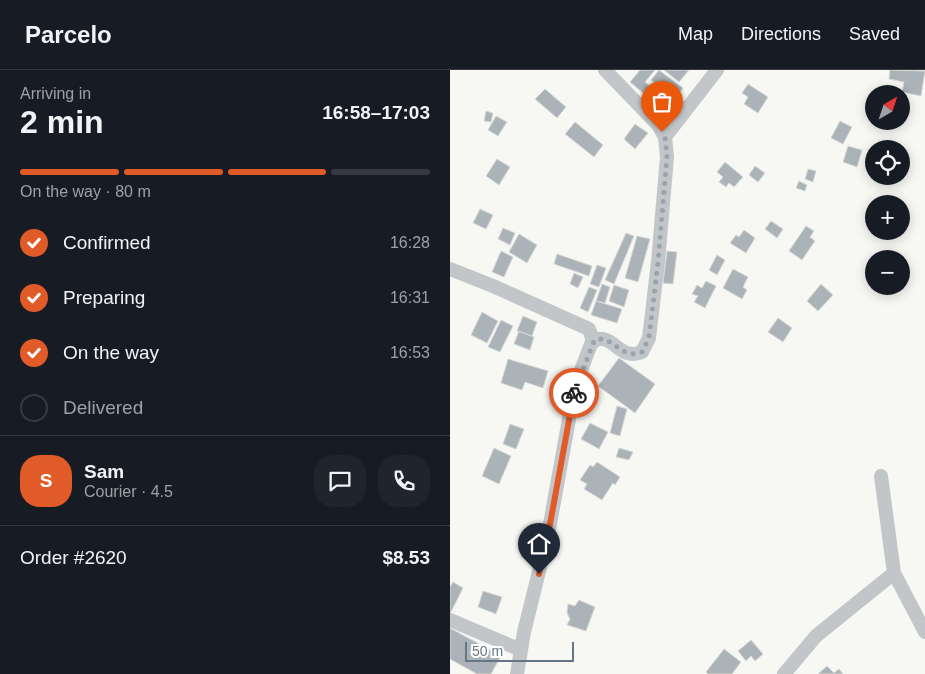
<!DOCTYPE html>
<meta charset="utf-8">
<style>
:root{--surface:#171b24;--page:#20242c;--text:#f1f3f6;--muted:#9ea1a6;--line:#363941;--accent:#e15b29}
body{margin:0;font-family:Arial,sans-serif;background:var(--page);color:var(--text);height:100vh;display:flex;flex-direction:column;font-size:19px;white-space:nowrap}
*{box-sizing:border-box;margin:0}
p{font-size:16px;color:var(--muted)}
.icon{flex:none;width:28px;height:28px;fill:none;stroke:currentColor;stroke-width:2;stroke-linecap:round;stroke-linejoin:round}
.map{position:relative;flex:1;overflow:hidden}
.details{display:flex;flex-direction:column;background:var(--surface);width:450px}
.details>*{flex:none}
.needle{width:32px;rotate:39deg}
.fabs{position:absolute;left:415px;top:15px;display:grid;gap:10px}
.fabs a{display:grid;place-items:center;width:45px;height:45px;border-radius:50%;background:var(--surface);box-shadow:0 2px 12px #0003;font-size:25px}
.scale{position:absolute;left:15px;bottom:12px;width:109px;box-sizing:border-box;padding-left:5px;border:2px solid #667684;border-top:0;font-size:14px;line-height:18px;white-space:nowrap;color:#667684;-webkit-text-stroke:4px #fff;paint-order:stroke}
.pin{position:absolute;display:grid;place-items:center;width:42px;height:42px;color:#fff;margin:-51px -21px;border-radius:50% 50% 50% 0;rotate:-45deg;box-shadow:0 0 5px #0007}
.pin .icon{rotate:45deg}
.courier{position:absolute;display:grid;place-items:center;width:50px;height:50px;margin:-25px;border:4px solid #e15b29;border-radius:50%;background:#fff;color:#222;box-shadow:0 1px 6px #0007}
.headline em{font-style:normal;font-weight:800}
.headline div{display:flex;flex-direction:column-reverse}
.headline{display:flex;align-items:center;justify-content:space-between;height:85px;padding:0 20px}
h1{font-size:32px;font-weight:800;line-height:38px}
.bar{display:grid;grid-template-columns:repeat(4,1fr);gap:8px 5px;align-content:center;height:60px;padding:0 20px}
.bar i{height:6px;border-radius:4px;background:var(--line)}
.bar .on{background:var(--accent)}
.bar p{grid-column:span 4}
.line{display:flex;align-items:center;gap:12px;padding:0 20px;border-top:1px solid var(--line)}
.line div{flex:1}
.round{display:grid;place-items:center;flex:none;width:52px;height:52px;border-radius:20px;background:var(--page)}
ol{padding:0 20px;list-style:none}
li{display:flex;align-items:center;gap:15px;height:55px}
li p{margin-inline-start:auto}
li .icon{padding:5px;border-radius:50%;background:var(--accent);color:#fff;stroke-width:4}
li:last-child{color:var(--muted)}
li i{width:28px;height:28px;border:2px solid var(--line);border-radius:50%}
header{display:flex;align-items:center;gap:30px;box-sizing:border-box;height:70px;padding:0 25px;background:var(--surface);border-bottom:1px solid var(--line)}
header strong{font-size:24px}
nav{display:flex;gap:28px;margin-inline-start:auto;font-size:18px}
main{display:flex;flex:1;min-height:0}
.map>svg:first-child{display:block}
.building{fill:#abb3b8;stroke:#d8d8d6}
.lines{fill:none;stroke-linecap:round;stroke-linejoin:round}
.minor{stroke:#c2c6c9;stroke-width:14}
.done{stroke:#99a3ab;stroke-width:5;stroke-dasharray:0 9}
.route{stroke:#e15b29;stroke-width:6}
</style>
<header>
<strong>Parcelo</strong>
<nav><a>Map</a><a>Directions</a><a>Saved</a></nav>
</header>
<main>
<section class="details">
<div class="headline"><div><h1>2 min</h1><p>Arriving in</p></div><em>16:58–17:03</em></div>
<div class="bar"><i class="on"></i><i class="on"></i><i class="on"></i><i></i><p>On the way · 80 m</p></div>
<ol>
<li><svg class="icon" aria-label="check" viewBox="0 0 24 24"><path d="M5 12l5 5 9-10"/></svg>Confirmed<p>16:28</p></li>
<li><svg class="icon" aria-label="check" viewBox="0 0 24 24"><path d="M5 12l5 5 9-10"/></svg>Preparing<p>16:31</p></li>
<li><svg class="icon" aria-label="check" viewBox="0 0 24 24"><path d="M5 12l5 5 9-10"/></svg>On the way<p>16:53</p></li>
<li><i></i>Delivered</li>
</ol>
<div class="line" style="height:90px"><b class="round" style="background:var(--accent);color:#fff">S</b><div><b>Sam</b><p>Courier · 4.5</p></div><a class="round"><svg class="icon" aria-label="chat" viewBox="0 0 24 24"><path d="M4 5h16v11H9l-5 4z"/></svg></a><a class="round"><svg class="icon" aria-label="phone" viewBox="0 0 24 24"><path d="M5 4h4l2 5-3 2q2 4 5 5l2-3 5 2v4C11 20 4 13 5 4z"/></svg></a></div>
<div class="line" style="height:65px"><div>Order #2620</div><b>$8.53</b></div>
</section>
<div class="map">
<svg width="475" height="604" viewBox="0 0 475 604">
<rect width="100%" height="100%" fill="#f7f7f4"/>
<!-- building -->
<path class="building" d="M190,0H205L195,12L222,34L228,27L235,33L223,48L180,12Z
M209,0L233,18L225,29L201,10Z
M214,0H239L229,12Z
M440,0L475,1L471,26L452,22L454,12L439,9Z
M298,14L318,27L308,43L294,34L298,27L292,23Z
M95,19L116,37L107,48L85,29Z
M36,41L43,43L41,52L34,51Z
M46,46L57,52L48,66L38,60Z
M390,51L402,57L393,74L381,68Z
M125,52L153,75L144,87L115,64Z
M185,54L198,63L185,79L174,69Z
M398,76L412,80L407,97L393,92Z
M47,89L60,97L49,115L36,106Z
M275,92L293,107L284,117L279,113L276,117L269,112L273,107L267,102Z
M305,96L315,103L308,112L299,105Z
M358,99L366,101L363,112L355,109Z
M349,111L357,115L355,121L346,118Z
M30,139L43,145L36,159L23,153Z
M321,151L333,159L327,168L315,159Z
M356,156L364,161L360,167L365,171L352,190L339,181Z
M53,158L65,163L60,175L48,169Z
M294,160L305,168L296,183L280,173L286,165L289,167Z
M176,163L184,166L164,214L155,210Z
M69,164L87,175L77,193L59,182Z
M187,166L200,169L188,212L175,208Z
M51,181L63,187L54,207L42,202Z
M217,181L227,182L223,214L213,213Z
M107,184L142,196L139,206L104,194Z
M267,185L275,190L267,205L259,200Z
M147,195L156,198L149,217L140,214Z
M283,199L298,207L293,217L297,220L292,229L273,218Z
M124,203L133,207L128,218L120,214Z
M256,211L266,216L255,238L244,232L248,226L242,224L247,215L252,218Z
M152,214L160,217L155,233L146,231Z
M371,214L383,225L368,241L357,231Z
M164,215L179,220L174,237L159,231Z
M139,217L147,220L138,242L130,238Z
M146,231L172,239L167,253L141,245Z
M32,242L48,251L37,273L21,265Z
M73,246L87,252L82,266L67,261Z
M328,248L342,258L333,272L318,262Z
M51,250L63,256L50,282L38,277Z
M69,261L84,267L80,280L64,274Z
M169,288L205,314L185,343L148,316Z
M58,289L98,301L93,318L75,312L72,320L51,313Z
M105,323L115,326L112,336L102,333Z
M167,336L177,339L170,366L160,363Z
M140,353L158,362L149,379L131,369Z
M60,354L74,359L66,379L53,374Z
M44,378L61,386L49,414L32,406Z
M169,378L183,382L179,390L166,387Z
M147,392L170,407L165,415L163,413L152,430L134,419L137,414L130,410L140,395L143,397Z
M3,512L13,518L0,544V517Z
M33,521L52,527L46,544L28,537Z
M129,530L145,537L136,561L117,555L120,549L117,543L118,534L125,536Z
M0,558L51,586L41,604H27L0,589Z
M301,570L313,584L305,591L301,586L296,591L288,581Z
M274,579L291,592L282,604H258L256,602Z
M377,596L384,603L389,599L393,604H368Z"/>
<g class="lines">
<!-- minor -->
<path class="minor" d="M215,67L267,0
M0,199L43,216L139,259L143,271
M431,406L444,503L475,562
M0,550L71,580
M67,604L74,562L98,465L125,316L141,274L147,269C165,266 170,291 192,282L199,268L208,192L217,87L215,67L208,55L155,0
M334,604L366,566L444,503"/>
</g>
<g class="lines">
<!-- done -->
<path class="done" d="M124,323L144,271C161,261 169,291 192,282L199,268L208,192L217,87L215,67L212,62"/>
<!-- route -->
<path class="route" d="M89,504L98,465L124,323"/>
</g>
</svg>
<div class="fabs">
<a><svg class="needle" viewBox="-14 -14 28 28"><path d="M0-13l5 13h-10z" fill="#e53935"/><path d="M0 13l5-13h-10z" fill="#9ea1a6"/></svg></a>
<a><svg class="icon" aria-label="locate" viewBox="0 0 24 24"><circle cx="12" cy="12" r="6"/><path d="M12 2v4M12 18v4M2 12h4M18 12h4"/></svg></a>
<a>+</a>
<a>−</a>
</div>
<div class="scale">50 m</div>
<div class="pin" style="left:212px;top:62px;background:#ea580c"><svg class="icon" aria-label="bag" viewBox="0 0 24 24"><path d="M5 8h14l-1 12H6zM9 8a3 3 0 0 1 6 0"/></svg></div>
<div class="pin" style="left:89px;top:504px;background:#1f2937"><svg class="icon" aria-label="home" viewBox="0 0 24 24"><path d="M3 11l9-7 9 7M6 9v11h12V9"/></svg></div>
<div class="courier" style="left:124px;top:323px"><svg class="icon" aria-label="bike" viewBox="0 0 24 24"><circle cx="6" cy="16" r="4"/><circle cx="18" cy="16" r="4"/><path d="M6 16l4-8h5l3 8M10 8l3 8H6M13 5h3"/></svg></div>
</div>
</main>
